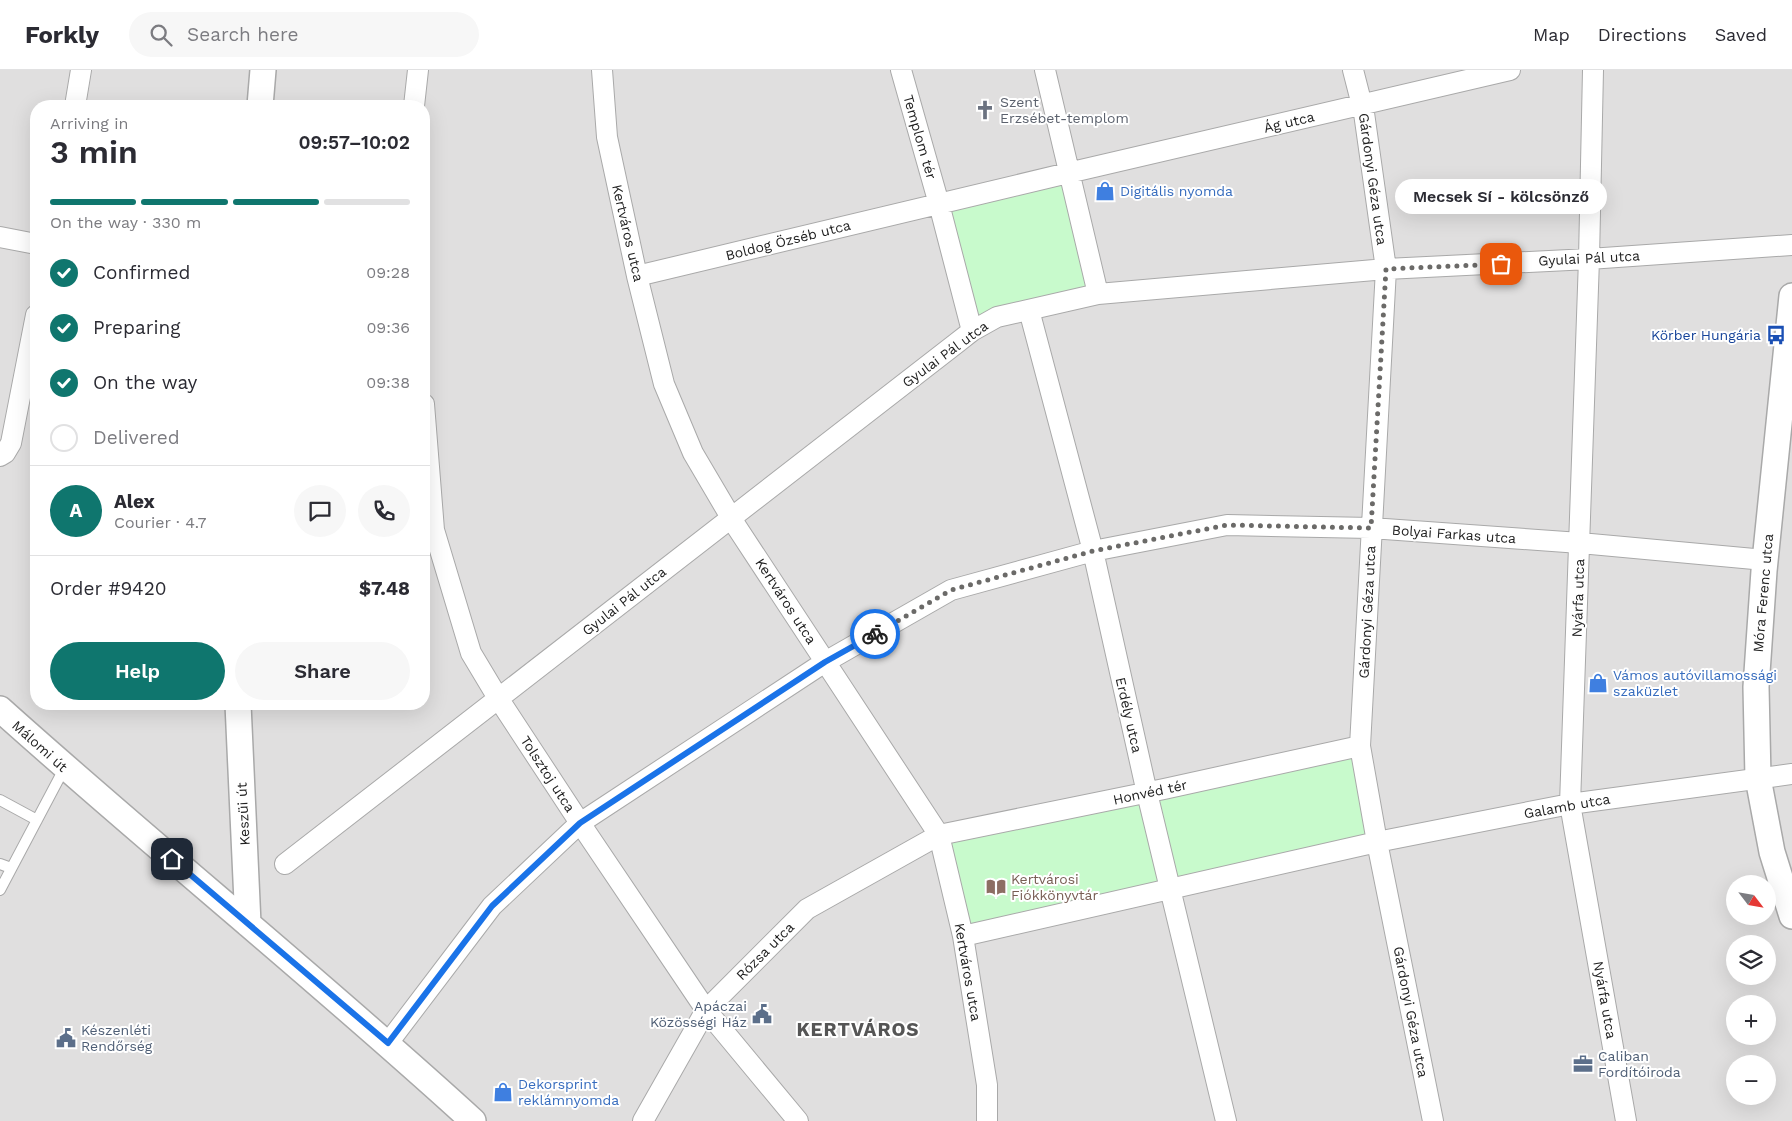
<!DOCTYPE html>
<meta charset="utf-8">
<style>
:root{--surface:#fff;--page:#f7f7f7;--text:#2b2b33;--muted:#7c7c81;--line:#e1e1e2;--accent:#0f766e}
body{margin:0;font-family:"Work Sans",sans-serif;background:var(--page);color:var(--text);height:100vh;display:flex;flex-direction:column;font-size:19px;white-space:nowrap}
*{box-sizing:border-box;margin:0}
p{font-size:16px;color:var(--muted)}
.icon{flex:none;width:28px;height:28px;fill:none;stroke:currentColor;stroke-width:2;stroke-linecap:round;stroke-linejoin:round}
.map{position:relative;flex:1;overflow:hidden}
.details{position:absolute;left:30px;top:30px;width:400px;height:610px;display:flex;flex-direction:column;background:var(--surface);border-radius:20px;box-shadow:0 5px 20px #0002}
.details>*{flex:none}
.needle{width:32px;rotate:121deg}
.controls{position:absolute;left:1726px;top:805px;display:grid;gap:10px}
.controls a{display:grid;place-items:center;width:50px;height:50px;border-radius:50%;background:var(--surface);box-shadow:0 5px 20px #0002;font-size:25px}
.pin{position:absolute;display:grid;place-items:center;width:42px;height:42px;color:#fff;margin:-21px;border-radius:10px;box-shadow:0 2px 8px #0006}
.courier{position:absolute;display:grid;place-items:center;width:50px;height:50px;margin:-25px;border:4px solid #1a73e8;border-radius:50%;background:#fff;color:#222;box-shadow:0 1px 6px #0007}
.bubble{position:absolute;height:35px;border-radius:18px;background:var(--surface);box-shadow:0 5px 20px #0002;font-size:16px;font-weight:600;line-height:35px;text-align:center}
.headline em{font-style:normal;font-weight:600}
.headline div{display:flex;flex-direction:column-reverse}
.headline{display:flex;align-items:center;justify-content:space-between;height:85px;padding:0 20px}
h1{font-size:32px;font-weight:600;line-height:38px}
.bar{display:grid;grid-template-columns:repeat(4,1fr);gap:8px 5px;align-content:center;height:60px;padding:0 20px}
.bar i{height:6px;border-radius:4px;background:var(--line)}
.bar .active{background:var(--accent)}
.bar p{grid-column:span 4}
.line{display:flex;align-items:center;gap:12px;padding:0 20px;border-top:1px solid var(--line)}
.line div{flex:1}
.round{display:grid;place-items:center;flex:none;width:52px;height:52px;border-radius:26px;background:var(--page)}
ol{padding:0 20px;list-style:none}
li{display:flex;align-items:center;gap:15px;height:55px}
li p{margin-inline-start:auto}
li .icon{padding:5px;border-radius:50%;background:var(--accent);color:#fff;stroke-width:4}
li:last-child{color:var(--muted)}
li i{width:28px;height:28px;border:2px solid var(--line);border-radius:50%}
.cta{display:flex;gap:10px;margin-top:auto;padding:10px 20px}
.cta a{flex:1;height:58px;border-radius:30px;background:var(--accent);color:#fff;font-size:20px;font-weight:600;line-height:58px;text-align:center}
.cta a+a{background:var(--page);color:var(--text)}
header{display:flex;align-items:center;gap:30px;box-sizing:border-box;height:70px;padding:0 25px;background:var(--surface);border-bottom:1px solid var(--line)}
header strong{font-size:24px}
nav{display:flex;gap:28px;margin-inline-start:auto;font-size:18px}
.search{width:350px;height:45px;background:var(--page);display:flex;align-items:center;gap:12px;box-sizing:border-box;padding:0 18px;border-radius:28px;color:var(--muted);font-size:19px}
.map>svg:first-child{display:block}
.residential{fill:#e0dfdf;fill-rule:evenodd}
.park{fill:#c8facc}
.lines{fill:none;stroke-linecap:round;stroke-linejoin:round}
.service-casing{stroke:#a9a9a9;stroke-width:12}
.minor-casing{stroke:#a9a9a9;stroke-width:22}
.tertiary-casing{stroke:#a9a9a9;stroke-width:28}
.service{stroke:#fff;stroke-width:10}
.minor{stroke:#fff;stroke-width:20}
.tertiary{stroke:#fff;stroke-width:25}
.done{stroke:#6b6a68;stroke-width:5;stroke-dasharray:0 9}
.route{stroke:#1a73e8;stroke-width:6}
.labels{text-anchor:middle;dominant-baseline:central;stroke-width:4;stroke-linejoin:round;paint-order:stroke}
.worship-label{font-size:14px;fill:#5b616d;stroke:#fff;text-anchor:start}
.street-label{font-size:14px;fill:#222;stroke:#fff}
.shop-label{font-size:14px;fill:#366cbe;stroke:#fff;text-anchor:start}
.transit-label{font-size:14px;fill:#164399;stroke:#fff;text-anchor:end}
.education-label{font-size:14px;fill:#785e54;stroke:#fff;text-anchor:start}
.service-label{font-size:14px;fill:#4e5e75;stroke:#fff;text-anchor:start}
.district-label{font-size:19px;font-weight:bold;letter-spacing:1px;fill:#555;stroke:#fff}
</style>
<header>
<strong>Forkly</strong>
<div class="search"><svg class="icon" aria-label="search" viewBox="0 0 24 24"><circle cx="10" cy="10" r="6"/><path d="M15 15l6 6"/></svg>Search here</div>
<nav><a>Map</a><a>Directions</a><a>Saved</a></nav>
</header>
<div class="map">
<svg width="1792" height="1051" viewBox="0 0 1792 1051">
<rect width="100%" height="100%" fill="#f2efe9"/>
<!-- residential -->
<path class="residential" d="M0,0H1792V1051H0ZM36,36H424V634H36ZM1735,814H1768V846H1735ZM1735,874H1768V906H1735ZM1735,934H1768V966H1735ZM1735,994H1768V1026H1735Z"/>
<!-- park -->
<path class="park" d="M1068,103L1098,224L972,261L939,134Z
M1360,676L1377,772L963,866L939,765Z"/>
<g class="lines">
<defs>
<path id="service" d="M0,730L37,750
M0,794L11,798
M0,820L65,697"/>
<path id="minor" d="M602,0L607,67L637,206L664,314L693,383L736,456L939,765L963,866L987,1015V1051
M901,0L939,134L972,261
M1045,0L1098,224
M1353,0L1364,43L1386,199L1360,676L1377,772L1433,1051
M1593,0L1589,189L1570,734L1626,1051
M75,36L81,0
M414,36L418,0
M0,167L36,174
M637,206L1068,103L1510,0
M1029,240L1093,481L1147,723L1226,1051
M424,334L434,460L471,583L498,628L580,753L706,940L798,1051
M0,386L5,383L11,373L36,245
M285,794L958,272L972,261L997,247L1098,224L1386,199L1589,189L1792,175
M963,866L1377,772L1570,734L1792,704
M388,973L492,836L580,753L825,592L951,520L1093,481L1227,455L1371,458L1580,473L1765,490
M643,1051L706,940L807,839L939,765L1164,719L1360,676"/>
<path id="tertiary" d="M260,36L263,0
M1792,226L1764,501L1756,617L1758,708L1772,782L1792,846
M238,634L248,854
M0,639C156,779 319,910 473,1051"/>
</defs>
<!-- service casing -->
<use href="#service" class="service-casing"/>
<!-- minor casing -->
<use href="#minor" class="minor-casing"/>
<!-- tertiary casing -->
<use href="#tertiary" class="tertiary-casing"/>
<!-- service -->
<use href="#service" class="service"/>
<!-- minor -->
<use href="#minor" class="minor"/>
<!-- tertiary -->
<use href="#tertiary" class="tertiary"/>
</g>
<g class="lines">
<!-- done -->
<path class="done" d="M875,564L951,520L1093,481L1227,455L1371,458L1386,199L1501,194"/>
<!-- route -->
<path class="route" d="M172,789L388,973L492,836L580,753L825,592L875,564"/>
</g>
<!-- icons -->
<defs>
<symbol id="church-bare" viewBox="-9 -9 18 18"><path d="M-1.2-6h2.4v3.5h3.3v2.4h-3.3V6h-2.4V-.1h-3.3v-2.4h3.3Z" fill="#6b7280" stroke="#fff" stroke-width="2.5" paint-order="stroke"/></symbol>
<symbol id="shop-bare" viewBox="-9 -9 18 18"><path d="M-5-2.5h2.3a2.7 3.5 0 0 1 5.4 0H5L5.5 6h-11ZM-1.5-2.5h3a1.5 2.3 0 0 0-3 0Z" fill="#3f7fe0" stroke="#fff" stroke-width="2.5" paint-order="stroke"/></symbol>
<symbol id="bus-bare" viewBox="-9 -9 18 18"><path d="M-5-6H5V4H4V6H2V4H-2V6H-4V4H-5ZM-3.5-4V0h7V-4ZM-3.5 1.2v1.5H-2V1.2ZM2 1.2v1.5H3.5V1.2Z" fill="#1a4fb4" stroke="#fff" stroke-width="2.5" paint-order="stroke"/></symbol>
<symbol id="library-bare" viewBox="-9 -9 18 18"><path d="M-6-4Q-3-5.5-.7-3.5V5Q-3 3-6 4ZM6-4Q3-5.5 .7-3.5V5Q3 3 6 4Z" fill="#8d6e63" stroke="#fff" stroke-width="2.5" paint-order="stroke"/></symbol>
<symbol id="civic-bare" viewBox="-9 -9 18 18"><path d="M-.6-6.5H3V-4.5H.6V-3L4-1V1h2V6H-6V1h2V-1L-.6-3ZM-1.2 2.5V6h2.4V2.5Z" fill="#5c6f8a" stroke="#fff" stroke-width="2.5" paint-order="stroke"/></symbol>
<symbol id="office-bare" viewBox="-9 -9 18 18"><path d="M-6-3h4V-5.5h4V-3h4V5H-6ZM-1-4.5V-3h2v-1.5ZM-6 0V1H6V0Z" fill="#5c6f8a" stroke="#fff" stroke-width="2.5" paint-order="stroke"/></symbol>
</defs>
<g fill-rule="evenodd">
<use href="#church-bare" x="971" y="26" width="28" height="28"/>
<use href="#shop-bare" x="1091" y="107" width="28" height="28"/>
<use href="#bus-bare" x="1762" y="251" width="28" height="28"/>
<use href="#shop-bare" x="1584" y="599" width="28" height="28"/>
<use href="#library-bare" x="982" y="803" width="28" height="28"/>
<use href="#civic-bare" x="748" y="930" width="28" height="28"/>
<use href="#civic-bare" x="52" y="954" width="28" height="28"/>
<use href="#office-bare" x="1569" y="980" width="28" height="28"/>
<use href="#shop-bare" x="489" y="1008" width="28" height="28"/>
</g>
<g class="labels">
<!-- worship labels -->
<g class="worship-label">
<text x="1000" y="32">Szent<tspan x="1000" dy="16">Erzsébet-templom</tspan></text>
</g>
<!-- street labels -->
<g class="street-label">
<text transform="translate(1289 52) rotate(-13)">Ág utca</text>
<text transform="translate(920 67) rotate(74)">Templom tér</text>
<text transform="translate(1373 109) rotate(82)">Gárdonyi Géza utca</text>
<text transform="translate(628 163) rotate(77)">Kertváros utca</text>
<text transform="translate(788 170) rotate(-14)">Boldog Özséb utca</text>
<text transform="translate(1589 188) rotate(-3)">Gyulai Pál utca</text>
<text transform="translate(945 284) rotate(-36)">Gyulai Pál utca</text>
<text transform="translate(1454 464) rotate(4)">Bolyai Farkas utca</text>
<text transform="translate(1763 523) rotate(-85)">Móra Ferenc utca</text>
<text transform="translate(1578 528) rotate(-88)">Nyárfa utca</text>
<text transform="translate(624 531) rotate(-38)">Gyulai Pál utca</text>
<text transform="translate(786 531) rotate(57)">Kertváros utca</text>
<text transform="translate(1367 542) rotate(-87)">Gárdonyi Géza utca</text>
<text transform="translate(1129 645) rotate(77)">Erdély utca</text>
<text transform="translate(40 676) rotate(42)">Málomi út</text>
<text transform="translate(548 704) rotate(57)">Tolsztoj utca</text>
<text transform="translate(1150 722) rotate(-12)">Honvéd tér</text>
<text transform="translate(1567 736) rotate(-10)">Galamb utca</text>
<text transform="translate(243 744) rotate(-93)">Keszüi út</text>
<text transform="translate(765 881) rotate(-45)">Rózsa utca</text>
<text transform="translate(968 902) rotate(80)">Kertváros utca</text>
<text transform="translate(1605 930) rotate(80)">Nyárfa utca</text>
<text transform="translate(1411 942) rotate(79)">Gárdonyi Géza utca</text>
</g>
<!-- shop labels -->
<g class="shop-label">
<text x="1120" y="121">Digitális nyomda</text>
<text x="1613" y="605">Vámos autóvillamossági<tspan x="1613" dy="16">szaküzlet</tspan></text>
<text x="518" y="1014">Dekorsprint<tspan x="518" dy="16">reklámnyomda</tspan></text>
</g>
<!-- transit labels -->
<g class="transit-label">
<text x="1761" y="265">Körber Hungária</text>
</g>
<!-- education labels -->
<g class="education-label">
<text x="1011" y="809">Kertvárosi<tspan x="1011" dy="16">Fiókkönyvtár</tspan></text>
</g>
<!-- service labels -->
<g class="service-label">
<text x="747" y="936" text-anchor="end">Apáczai<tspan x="747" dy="16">Közösségi Ház</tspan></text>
<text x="81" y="960">Készenléti<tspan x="81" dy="16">Rendőrség</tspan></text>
<text x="1598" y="986">Caliban<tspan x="1598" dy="16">Fordítóiroda</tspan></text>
</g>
<!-- district labels -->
<g class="district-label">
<text x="858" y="959">KERTVÁROS</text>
</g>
</g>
</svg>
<div class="controls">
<a><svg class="needle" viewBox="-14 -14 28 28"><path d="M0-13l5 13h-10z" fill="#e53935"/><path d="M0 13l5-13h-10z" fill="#7c7c81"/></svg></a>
<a><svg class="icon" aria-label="layers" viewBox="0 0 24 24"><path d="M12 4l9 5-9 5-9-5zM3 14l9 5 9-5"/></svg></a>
<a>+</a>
<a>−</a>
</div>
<div class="pin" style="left:1501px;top:194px;background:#ea580c"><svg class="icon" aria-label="bag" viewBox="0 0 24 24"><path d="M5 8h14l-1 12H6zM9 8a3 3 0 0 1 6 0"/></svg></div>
<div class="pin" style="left:172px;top:789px;background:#1f2937"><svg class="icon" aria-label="home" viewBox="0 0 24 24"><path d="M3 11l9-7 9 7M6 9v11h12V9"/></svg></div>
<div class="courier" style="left:875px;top:564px"><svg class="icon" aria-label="bike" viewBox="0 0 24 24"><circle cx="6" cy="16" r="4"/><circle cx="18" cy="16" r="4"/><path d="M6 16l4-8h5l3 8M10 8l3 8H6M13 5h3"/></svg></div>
<div class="bubble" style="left:1395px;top:109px;width:212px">Mecsek Sí - kölcsönző</div>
<section class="details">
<div class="headline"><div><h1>3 min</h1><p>Arriving in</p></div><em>09:57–10:02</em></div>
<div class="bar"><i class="active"></i><i class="active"></i><i class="active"></i><i></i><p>On the way · 330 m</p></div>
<ol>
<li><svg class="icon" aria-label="check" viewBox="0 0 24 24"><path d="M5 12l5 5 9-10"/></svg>Confirmed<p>09:28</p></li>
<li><svg class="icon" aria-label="check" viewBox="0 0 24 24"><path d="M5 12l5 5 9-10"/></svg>Preparing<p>09:36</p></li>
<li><svg class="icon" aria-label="check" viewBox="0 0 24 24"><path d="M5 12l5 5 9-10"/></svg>On the way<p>09:38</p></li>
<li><i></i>Delivered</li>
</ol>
<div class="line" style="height:90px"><b class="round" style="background:var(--accent);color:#fff">A</b><div><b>Alex</b><p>Courier · 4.7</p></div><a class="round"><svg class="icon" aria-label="chat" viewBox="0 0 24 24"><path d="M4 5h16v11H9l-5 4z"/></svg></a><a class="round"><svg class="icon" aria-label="phone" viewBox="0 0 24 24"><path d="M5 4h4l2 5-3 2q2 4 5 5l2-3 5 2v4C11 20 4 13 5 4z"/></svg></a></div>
<div class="line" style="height:65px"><div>Order #9420</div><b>$7.48</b></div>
<div class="cta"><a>Help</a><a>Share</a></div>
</section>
</div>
